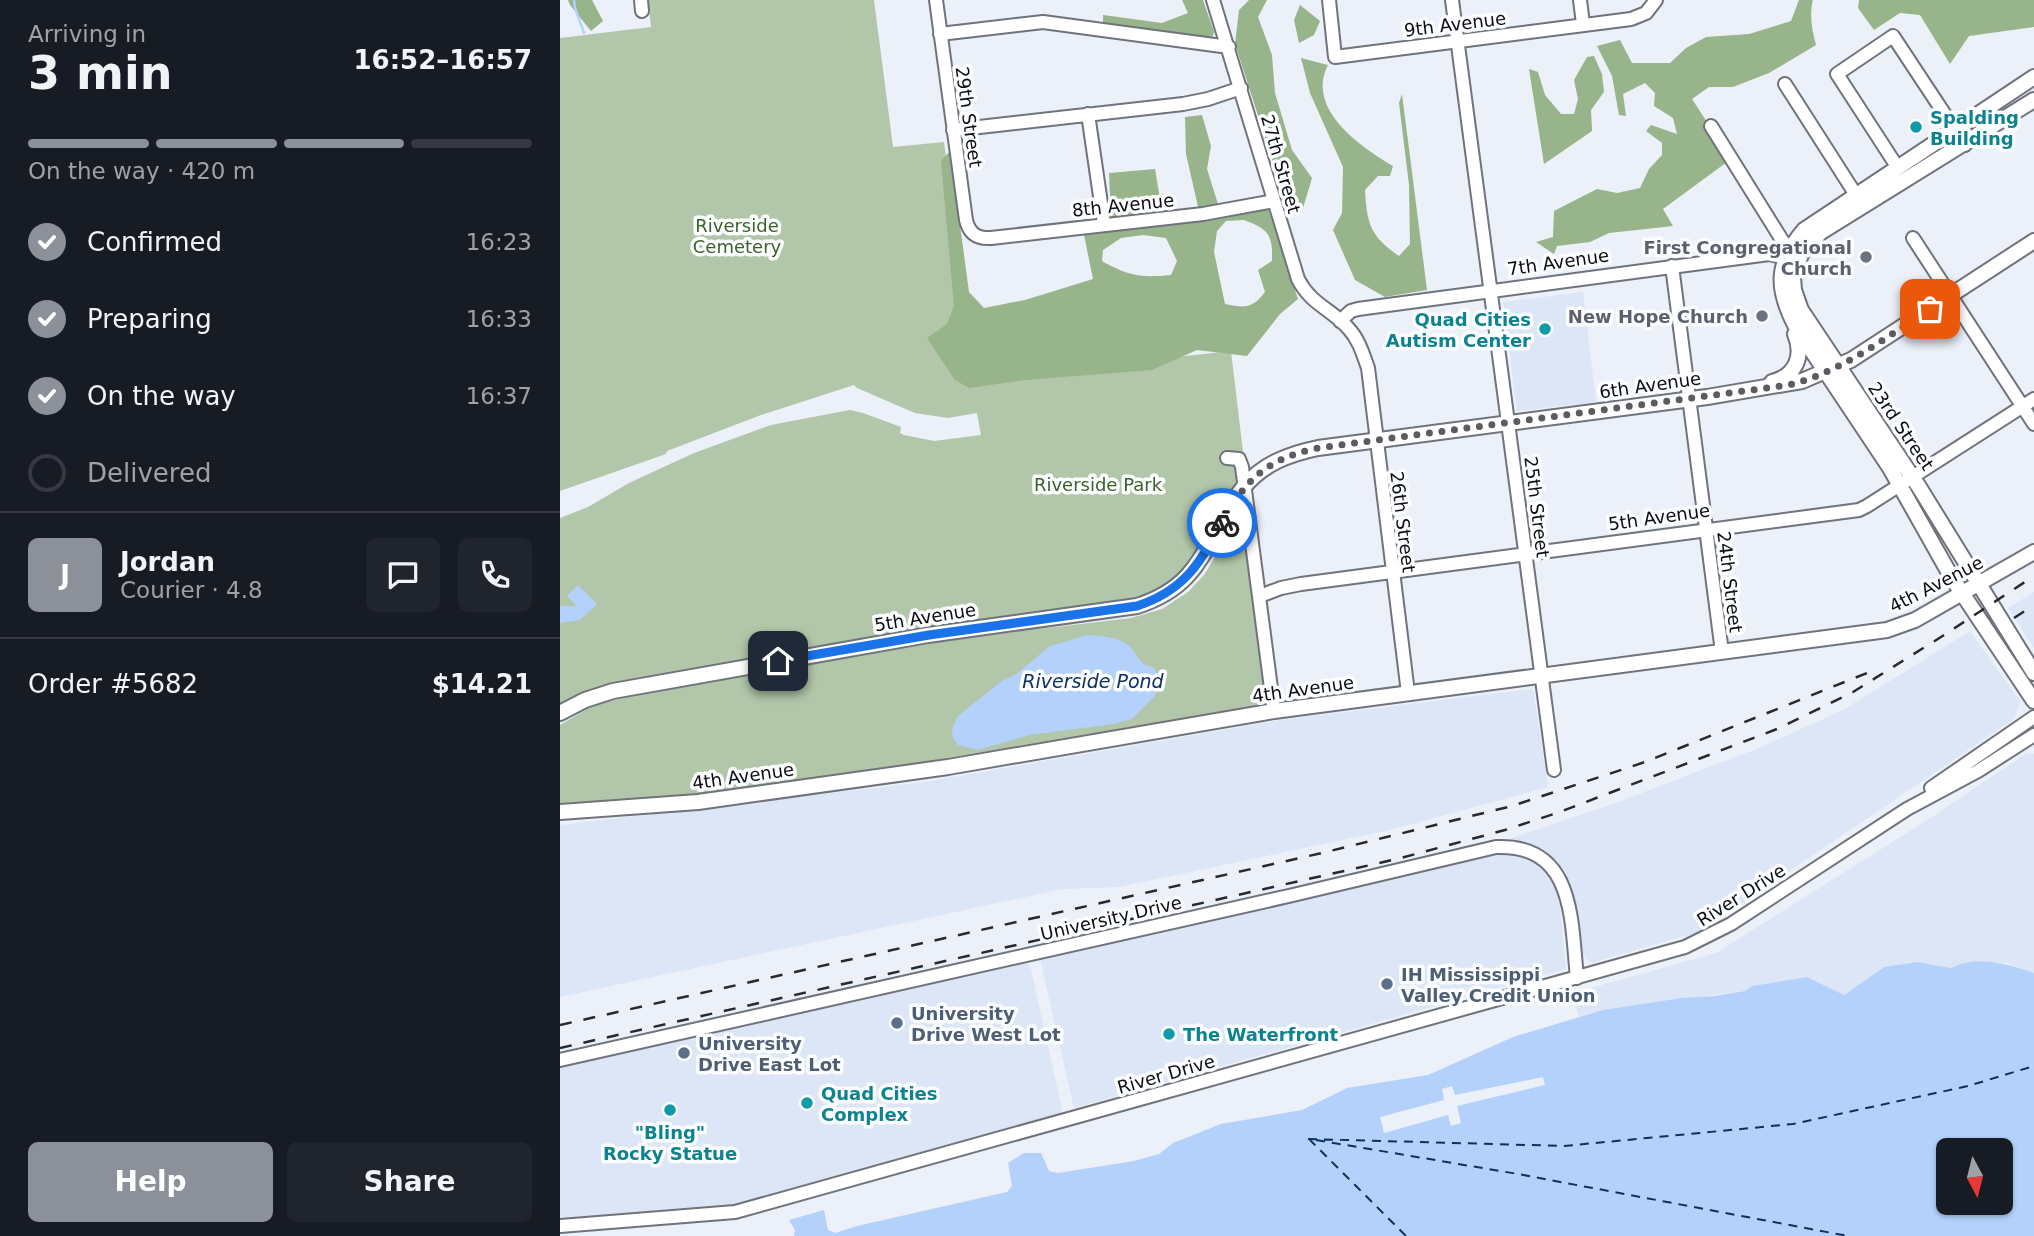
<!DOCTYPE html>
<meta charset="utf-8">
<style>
:root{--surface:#171b24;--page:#20242c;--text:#f1f3f6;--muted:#9ea1a6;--line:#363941;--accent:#8c9099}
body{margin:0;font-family:"DejaVu Sans",sans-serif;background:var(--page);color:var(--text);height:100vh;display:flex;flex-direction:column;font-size:26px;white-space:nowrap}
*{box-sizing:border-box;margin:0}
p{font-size:23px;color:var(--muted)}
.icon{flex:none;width:38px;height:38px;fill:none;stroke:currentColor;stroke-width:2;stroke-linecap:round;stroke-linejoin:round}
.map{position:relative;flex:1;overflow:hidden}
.drawer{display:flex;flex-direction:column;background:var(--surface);width:560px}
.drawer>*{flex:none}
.needle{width:46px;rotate:173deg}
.tools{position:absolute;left:1376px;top:1138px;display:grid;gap:14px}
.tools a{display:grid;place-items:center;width:77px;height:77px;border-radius:10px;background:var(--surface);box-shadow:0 2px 5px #0004;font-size:35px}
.pin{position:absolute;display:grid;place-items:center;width:60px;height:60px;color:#fff;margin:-30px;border-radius:14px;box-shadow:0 4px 10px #0006}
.courier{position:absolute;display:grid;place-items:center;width:70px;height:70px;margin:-35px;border:5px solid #1a73e8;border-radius:50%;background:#fff;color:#222;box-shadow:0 2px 9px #0007}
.summary em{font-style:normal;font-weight:600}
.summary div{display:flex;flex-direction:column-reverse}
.summary{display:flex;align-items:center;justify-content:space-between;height:119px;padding:0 28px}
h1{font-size:46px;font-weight:600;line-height:52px}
.bar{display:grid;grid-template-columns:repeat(4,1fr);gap:10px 7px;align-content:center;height:84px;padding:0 28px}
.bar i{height:9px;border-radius:5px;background:var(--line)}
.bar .active{background:var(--accent)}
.bar p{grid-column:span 4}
.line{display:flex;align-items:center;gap:18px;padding:0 28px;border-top:2px solid var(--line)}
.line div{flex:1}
.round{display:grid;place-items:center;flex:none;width:74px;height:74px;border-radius:10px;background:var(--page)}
ol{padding:0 28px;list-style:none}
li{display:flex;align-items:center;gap:21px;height:77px}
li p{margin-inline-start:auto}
li .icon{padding:7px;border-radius:50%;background:var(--accent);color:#fff;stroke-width:4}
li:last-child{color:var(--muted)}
li i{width:38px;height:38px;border:4px solid var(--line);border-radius:50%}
.primary-button{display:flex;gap:14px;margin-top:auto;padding:14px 28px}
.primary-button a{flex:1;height:80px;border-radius:10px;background:var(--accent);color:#fff;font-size:28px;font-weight:600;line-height:80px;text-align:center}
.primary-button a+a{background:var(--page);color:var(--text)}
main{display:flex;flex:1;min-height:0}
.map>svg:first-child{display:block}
.built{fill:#dde6f6}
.green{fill:#b2c6a9}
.forest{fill:#97b48a;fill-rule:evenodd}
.water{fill:#b4d1fb;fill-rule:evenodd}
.pier{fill:#ebf0f9}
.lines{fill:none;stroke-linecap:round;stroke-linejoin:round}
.stream{stroke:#b4d1fb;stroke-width:2.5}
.ferry{stroke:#0d3062;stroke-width:2;stroke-dasharray:9 7;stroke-linecap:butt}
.minor-casing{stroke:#6f737b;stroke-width:16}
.major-casing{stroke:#6f737b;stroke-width:18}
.minor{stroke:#fff;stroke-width:12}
.major{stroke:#fff;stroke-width:14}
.rail{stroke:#28292d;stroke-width:2.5;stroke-dasharray:12 12;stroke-linecap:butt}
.done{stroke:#5a5c62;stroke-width:7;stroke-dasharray:0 12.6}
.route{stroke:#1a73e8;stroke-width:9}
.culture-dot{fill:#0f9aa8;stroke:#fcfdff;stroke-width:2.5}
.worship-dot{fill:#6b7280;stroke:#fcfdff;stroke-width:2.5}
.service-dot{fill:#5c6f8a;stroke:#fcfdff;stroke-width:2.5}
.labels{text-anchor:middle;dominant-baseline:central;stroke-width:7;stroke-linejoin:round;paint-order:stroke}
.street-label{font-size:18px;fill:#0c0d10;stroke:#fcfdff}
.culture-label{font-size:18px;font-weight:bold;fill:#0d838f;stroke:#fcfdff;text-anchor:start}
.park-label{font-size:18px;fill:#3b6228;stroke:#fcfdff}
.worship-label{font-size:18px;font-weight:bold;fill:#5b616d;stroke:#fcfdff;text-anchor:end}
.service-label{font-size:18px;font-weight:bold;fill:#4e5e75;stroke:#fcfdff;text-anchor:start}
.water-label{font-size:19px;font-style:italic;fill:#0d3062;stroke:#fcfdff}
</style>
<main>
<section class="drawer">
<div class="summary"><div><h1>3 min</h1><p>Arriving in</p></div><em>16:52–16:57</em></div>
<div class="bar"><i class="active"></i><i class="active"></i><i class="active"></i><i></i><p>On the way · 420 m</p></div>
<ol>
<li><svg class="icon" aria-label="check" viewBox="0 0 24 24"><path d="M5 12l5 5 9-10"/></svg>Confirmed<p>16:23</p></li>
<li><svg class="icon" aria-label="check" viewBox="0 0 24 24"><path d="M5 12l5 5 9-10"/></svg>Preparing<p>16:33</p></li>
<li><svg class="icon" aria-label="check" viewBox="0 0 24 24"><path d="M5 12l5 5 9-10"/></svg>On the way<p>16:37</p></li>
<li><i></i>Delivered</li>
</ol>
<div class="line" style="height:126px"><b class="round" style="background:var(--accent);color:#fff">J</b><div><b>Jordan</b><p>Courier · 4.8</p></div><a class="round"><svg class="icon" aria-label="chat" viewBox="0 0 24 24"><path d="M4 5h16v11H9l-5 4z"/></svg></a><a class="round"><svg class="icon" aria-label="phone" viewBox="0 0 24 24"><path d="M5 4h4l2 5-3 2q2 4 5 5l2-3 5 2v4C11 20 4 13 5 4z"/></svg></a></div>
<div class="line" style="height:91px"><div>Order #5682</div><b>$14.21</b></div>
<div class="primary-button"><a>Help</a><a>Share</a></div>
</section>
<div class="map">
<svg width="1474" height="1236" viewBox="0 0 1474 1236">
<rect width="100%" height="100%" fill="#ebf0f9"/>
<!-- built -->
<path class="built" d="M1023,292L1036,402L957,411L943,302Z
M1474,592V648L1448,608Z
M1410,631L1460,701L1454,719L1141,931L1031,963L1023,955L1017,908L1005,871L982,848L949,839L1053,804L1199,748L1285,709Z
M973,689L988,787L830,830L559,887L502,889L0,997V825L364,782L720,720Z
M1467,753L1474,754V973L1447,963L1391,968L1357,962L1324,967L1283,995L1247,977L1192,986L1185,991L1043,1010L1019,1017L1013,993L1156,953L1369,819Z
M936,852L958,853L980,863L998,885L1006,969L514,1108L480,959Z
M462,962L468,964L471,969L502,1110L498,1116L167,1208L0,1220V1067Z"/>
<!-- green -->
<path class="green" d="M88,0H314L333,147L384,142L414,379L671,351L683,452L676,463L678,481C673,491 665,499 659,509C635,552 626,582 573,598L392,625L29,692L0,705V518L28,507L69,483L134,453L211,425L290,410L303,413L341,427L340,433L344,435L374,441L421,435L417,413L388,418L355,413L297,388L294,385L201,415L107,451L106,454L0,491V38L91,27Z
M682,519L685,522L707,698L701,705L322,769L126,795L0,804V725L34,705L62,698L380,641L571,618L602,609L628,592L644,575L677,521Z"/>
<!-- forest -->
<path class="forest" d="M8,0H32L43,21L31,31L10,5Z
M622,0H643L654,32L651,42L543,23V15L602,23L628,13Z
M689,0H707L698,17L712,55L715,93L732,150L752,178L743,208L722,190L675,44L679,10Z
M1239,0H1253C1249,14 1252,30 1256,45L1209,73L1173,87H1149L1132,99L1147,122L1167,162L1103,209L1113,226L1049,233L1030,242L997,246L994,254L976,242L993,237L994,211L1037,189L1057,193L1080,188L1089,169L1102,155V143L1086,131L1091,125L1117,134L1113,118L1094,106L1095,93L1085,83L1063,94L1066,116L1059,115L1052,76L1037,46L1060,40L1072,63H1110L1126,48L1146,37L1189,34L1231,21Z
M1299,0H1474V27L1409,36L1390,64L1360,15L1340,13L1314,30L1298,8Z
M740,5L760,21L754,35L739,43L734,20Z
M1034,56L1042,74L1044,92L1031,110L1032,131L984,164L969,69L978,72L985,95L1001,114H1014L1018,99L1014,80L1027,57Z
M741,58L768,65C745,109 801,147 833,166L830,176H818L805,190C807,224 810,236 839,256L850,244L849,185L839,103L842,94L867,290L825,297L795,280L773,230L782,213L783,167L750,93Z
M642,115L651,146L647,169L658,204L639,211L626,154L625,117Z
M390,151L409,292L424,308L465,300L533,279L523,230L708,208L738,299L720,314L687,356L637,350L592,370L465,380L409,388L395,380L367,338L387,324L394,306L381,161ZM684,220C708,229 713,234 712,261L698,270L705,292C692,309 685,308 665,304L654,252L657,231L666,221ZM583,235L606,238L617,261L611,275C581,278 568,276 542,261L543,250L561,238Z
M595,169L602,211L551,216L549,173Z"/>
<!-- water -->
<path class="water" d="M18,585L37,604L20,620L0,623V603L1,606H17L7,596Z
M528,635C540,636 559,637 568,645C579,654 577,665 593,667L599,676V685L595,696L572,719L553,724L469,735L418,750L398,745L393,738L392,729L398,716L442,681L455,675L490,646Z
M1357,962L1391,968C1416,955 1449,964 1474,973V1236H234L235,1230L229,1220L264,1210L268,1230L275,1233L297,1226L447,1192L452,1186L448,1163L464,1153H481L489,1171L498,1173L574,1161L599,1154L613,1143L661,1124L742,1110L787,1088L868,1075L953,1037L1043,1010L1122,998L1155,996L1185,991L1192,986L1247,977L1284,995L1324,967ZM1388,1150H1440V1202H1388Z"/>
<!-- pier -->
<path class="pier" d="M983,1077L985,1085L897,1106L901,1123L891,1126L888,1115L824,1133L820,1117L884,1100L882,1089L892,1086L895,1095Z"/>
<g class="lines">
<!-- stream -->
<path class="stream" d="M14,0L15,8L24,33"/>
<!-- ferry -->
<path class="ferry" d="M748,1139L1004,1146L1233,1124L1408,1086L1474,1066
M749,1139L846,1236
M756,1140L958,1174L1288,1236"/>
<defs>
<path id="minor" d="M81,0L82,11
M376,0L406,220C409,233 417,239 431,238L643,214L714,201
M653,0L738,279C751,305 772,309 789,329C799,340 803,354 808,368L848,693
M769,0L775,57L1071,19L1086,13L1096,0
M892,0L994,770
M1020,0L1023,24
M380,34L483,22L669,47
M1225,84L1296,195
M528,114L544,224
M1151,126L1222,240L1236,257
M393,130L623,104L648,99L681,88
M1338,168L1277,74L1333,36L1405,145
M1353,238L1474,424
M1112,266L1162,652
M780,321L791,311L798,309L1209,254L1234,260
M667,458L679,459L682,467L714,711
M700,596L721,588L741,584L1299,510L1307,506L1474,399
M1371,788L1474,717
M0,1060L733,895L936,847C1015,844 1011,920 1017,978
M0,1226L175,1212L1125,947L1171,924L1347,809L1418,771L1474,735"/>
<path id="major" d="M1474,77L1244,230C1215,264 1216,289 1236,327L1330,468L1392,578L1474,701
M1474,100L1261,232L1242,252L1233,277L1234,290L1241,310L1359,487L1474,673
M1212,382C1236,376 1244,356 1235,334
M0,713L25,700L53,691L368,635L577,606C648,583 643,537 683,488C702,464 729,454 758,448L1147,397L1242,381L1291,360L1474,241
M0,812L138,802L388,767L714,711L1327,630L1355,620L1474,552"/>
</defs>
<!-- minor casing -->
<use href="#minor" class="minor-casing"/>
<!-- major casing -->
<use href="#major" class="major-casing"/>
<!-- minor -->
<use href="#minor" class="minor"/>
<!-- major -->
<use href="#major" class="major"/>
<!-- rail -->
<path class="rail" d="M1454,618L1474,605
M0,1025L762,853L952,806L1085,762L1312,671
M0,1048L837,859L945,830L997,813L1217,729L1293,692L1381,637L1474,576"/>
</g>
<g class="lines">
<!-- done -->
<path class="done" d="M662,523C685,479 709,458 758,448L1229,385C1281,372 1325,338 1370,309"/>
<!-- route -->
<path class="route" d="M218,661L369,635L577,606C623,591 640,564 662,523"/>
</g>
<!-- markers -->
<g class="culture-dot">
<circle cx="1356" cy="127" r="7"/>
<circle cx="985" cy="329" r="7"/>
<circle cx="609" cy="1034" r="7"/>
<circle cx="247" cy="1103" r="7"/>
<circle cx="110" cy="1110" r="7"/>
</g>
<g class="worship-dot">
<circle cx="1306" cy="257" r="7"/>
<circle cx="1202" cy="316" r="7"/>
</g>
<g class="service-dot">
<circle cx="827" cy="984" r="7"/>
<circle cx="337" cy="1023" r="7"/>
<circle cx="124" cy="1053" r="7"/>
</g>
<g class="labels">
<!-- street labels -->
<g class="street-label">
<text transform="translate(895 24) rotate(-7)">9th Avenue</text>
<text transform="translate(409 117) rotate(82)">29th Street</text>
<text transform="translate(721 164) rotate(74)">27th Street</text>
<text transform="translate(563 205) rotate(-6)">8th Avenue</text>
<text transform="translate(998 262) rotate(-8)">7th Avenue</text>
<text transform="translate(1090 385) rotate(-8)">6th Avenue</text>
<text transform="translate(1341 426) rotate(56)">23rd Street</text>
<text transform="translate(977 507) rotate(83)">25th Street</text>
<text transform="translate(1099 517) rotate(-8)">5th Avenue</text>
<text transform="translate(843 522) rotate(83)">26th Street</text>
<text transform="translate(1170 582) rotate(83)">24th Street</text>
<text transform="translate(1376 584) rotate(-27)">4th Avenue</text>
<text transform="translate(365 617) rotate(-9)">5th Avenue</text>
<text transform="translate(743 689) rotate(-8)">4th Avenue</text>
<text transform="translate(183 776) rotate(-8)">4th Avenue</text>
<text transform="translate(1181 895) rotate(-32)">River Drive</text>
<text transform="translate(551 918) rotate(-13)">University Drive</text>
<text transform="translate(606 1074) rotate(-16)">River Drive</text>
</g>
<!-- culture labels -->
<g class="culture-label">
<text x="1370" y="117">Spalding<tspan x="1370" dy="21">Building</tspan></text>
<text x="971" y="319" text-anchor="end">Quad Cities<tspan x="971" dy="21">Autism Center</tspan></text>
<text x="623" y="1034">The Waterfront</text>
<text x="261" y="1093">Quad Cities<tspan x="261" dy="21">Complex</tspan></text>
<text x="110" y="1132" text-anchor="middle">"Bling"<tspan x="110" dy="21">Rocky Statue</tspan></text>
</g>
<!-- park labels -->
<g class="park-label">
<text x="177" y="225">Riverside<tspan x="177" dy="21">Cemetery</tspan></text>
<text x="538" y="484">Riverside Park</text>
</g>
<!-- worship labels -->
<g class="worship-label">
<text x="1292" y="247">First Congregational<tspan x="1292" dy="21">Church</tspan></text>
<text x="1188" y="316">New Hope Church</text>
</g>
<!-- service labels -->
<g class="service-label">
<text x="841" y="974">IH Mississippi<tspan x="841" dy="21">Valley Credit Union</tspan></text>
<text x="351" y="1013">University<tspan x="351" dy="21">Drive West Lot</tspan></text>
<text x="138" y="1043">University<tspan x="138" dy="21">Drive East Lot</tspan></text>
</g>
<!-- water labels -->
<g class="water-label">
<text x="533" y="681">Riverside Pond</text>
</g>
</g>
</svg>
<div class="tools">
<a><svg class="needle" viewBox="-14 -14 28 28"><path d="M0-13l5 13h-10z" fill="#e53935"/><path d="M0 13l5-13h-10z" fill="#9ea1a6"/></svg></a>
</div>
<div class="pin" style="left:1370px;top:309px;background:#ea580c"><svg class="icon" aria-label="bag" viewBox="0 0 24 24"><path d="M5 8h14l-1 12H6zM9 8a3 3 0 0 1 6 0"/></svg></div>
<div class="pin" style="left:218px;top:661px;background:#1f2937"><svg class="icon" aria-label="home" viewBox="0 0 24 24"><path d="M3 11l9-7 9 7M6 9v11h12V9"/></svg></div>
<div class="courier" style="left:662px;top:523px"><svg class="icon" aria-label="bike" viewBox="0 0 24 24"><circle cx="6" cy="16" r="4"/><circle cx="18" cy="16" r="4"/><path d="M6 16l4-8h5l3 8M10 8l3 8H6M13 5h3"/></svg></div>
</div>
</main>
